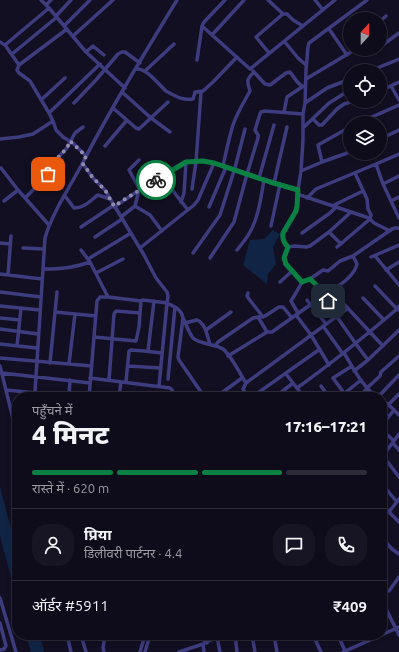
<!DOCTYPE html>
<html lang="hi">
<meta charset="utf-8">
<style>
:root{--surface:#0e0b1a;--page:#171423;--text:#f1f3f6;--muted:#9b9ba2;--line:#2e2b39;--accent:#0b8043}
body{margin:0;font-family:Ubuntu,"Noto Sans Devanagari",sans-serif;background:var(--page);color:var(--text);height:100vh;display:flex;flex-direction:column;font-size:15px;white-space:nowrap}
*{box-sizing:border-box;margin:0}
p{font-size:13px;color:var(--muted)}
.icon{flex:none;width:22px;height:22px;fill:none;stroke:currentColor;stroke-width:2;stroke-linecap:round;stroke-linejoin:round}
.map{position:relative;flex:1;overflow:hidden}
.drawer{position:absolute;left:12px;top:392px;width:375px;height:248px;display:flex;flex-direction:column;background:var(--surface);border-radius:16px;box-shadow:0 2px 6px #0003,0 0 0 1px var(--line)}
.drawer>*{flex:none}
.needle{width:26px;rotate:21deg}
.fabs{position:absolute;left:343px;top:12px;display:grid;gap:8px}
.fabs a{display:grid;place-items:center;width:44px;height:44px;border-radius:50%;background:var(--surface);box-shadow:0 2px 6px #0003,0 0 0 1px var(--line);font-size:20px}
.pin{position:absolute;display:grid;place-items:center;width:34px;height:34px;color:#fff;margin:-17px;border-radius:8px;box-shadow:0 2px 6px #0006}
.courier{position:absolute;display:grid;place-items:center;width:40px;height:40px;margin:-20px;border:3px solid #0b8043;border-radius:50%;background:#fff;color:#222;box-shadow:0 1px 5px #0007}
.head em{font-style:normal;font-weight:800}
.head div{display:flex;flex-direction:column-reverse}
.head{display:flex;align-items:center;justify-content:space-between;height:68px;padding:0 20px}
h1{font-size:26px;font-weight:800;line-height:30px}
.bar{display:grid;grid-template-columns:repeat(4,1fr);gap:6px 4px;align-content:center;height:48px;padding:0 20px}
.bar i{height:5px;border-radius:3px;background:var(--line)}
.bar .active{background:var(--accent)}
.bar p{grid-column:span 4}
.line{display:flex;align-items:center;gap:10px;padding:0 20px;border-top:1px solid var(--line)}
.line div{flex:1}
.round{display:grid;place-items:center;flex:none;width:42px;height:42px;border-radius:16px;background:var(--page)}
.map>svg:first-child{display:block}
.water{fill:#102545}
.lines{fill:none;stroke-linecap:round;stroke-linejoin:round}
.minor{stroke:#3d3c7f;stroke-width:3.5}
.done{stroke:#918db0;stroke-width:4;stroke-dasharray:0 7.2}
.route{stroke:#0b8043;stroke-width:5}
</style>
<div class="map">
<svg width="399" height="652" viewBox="0 0 399 652">
<rect width="100%" height="100%" fill="#120f22"/>
<!-- water -->
<path class="water" d="M273,230L280,234L273,247L276,264L268,274L267,284L243,265C246,257 247,249 250,240L264,239Z
M0,487L17,552V600L0,536Z
M26,635H40L44,652H31Z"/>
<g class="lines">
<!-- minor -->
<path class="minor" d="M41,0L49,8L86,52L125,88
M268,0L283,14
M315,0L323,10
M46,5L51,0
M56,16L71,0
M380,21L386,16
M64,26L90,0
M202,26L250,69L335,0
M329,29L347,55
M212,35L244,0
M73,36L113,0
M284,41L298,58L306,65
M0,42L5,45L19,65L17,70L19,73L30,81L49,113L53,121L56,130L63,137L74,144L86,156
M5,45L49,8
M380,47L399,33
M368,49L371,50L377,49
M86,52L93,46L104,55
M269,53L256,37L283,14H287L293,20L303,26
M12,54L57,17
M197,60L202,26L204,22L225,0
M19,65L67,29
M136,69C147,68 158,84 166,91C171,94 175,96 180,98C185,99 188,100 193,99L195,92L203,91L213,82L237,57
M145,71L174,44
M253,71L265,84L270,85L286,73L290,72C295,78 298,86 305,87
M370,71L399,59
M380,77L386,88
M306,79L356,49
M391,86L399,100
M380,91L399,82
M122,92L151,118L170,132
M41,100L65,78
M74,103L96,80L118,54L122,52H125L140,63
M305,103L327,88L350,79
M113,108L136,128L139,129L168,102
M284,112L287,97L302,87
M49,113L100,64
M313,119L319,125H322L337,109L344,104L354,101
M358,123L399,105
M303,128L329,103L345,93
M0,139L19,137L33,134L53,121
M380,139L399,130
M105,146L127,120
M399,154L376,164L383,184L399,176
M139,160L129,170L140,190
M322,162L318,145L350,127
M83,164L93,178L105,190L144,255L156,278L167,292L168,296L167,303C174,307 182,309 183,318L178,357L179,360L201,392V395L197,397
M223,166C226,152 229,138 233,125C237,113 244,102 250,91C247,81 246,80 254,72
M1,168L18,190L49,225
M301,171L322,162L350,152
M162,177L188,210
M259,178L274,125
M274,183L287,127
M383,184L399,218
M192,189L196,162L201,92
M297,194L369,218L374,223L390,231
M65,196L74,208C84,208 90,201 98,195L110,199
M25,198L46,177L48,168L67,148L75,133L83,127
M307,198L316,189L376,164
M4,201L18,190
M391,201L399,197
M181,202L184,193L186,162
M135,206L150,215L162,231
M332,206L363,191
M114,207L135,193L186,162L203,161L214,163L298,190
M209,207L226,167
M121,217L135,206L139,190
M271,226L280,184
M81,227L114,205
M329,232L341,244
M302,233L330,213L336,207
M95,237L122,219
M0,243L10,244
M288,247L295,246L306,247L310,246L329,232L351,212
M337,247L370,219L371,215L368,209L367,199L355,173
M23,248L44,249
M140,248L194,205L198,200L214,163
M81,250L90,262L108,297H100L97,301L89,397
M237,250C242,244 247,238 250,232C259,216 261,196 264,180
M193,253L220,215L235,168L245,129
M375,256L399,285
M371,257L399,245
M210,258L234,222L247,174L258,138V135L255,130L260,114L261,112L265,111L303,114
M88,259L131,233
M43,269C62,269 72,268 90,262
M386,270L399,262
M96,273L123,259
M0,274L42,279
M8,275L11,236
M310,279L323,292L328,301L339,315
M280,282L292,271
M302,282L285,264L284,257L288,247C284,243 282,239 283,233L293,217L297,206L298,190L301,171L303,140V114L305,103L306,70L308,47L309,43L367,0
M375,286L397,309L399,306
M0,292L41,297
M323,292C327,290 329,290 332,289C342,285 355,274 357,264L353,256
M248,293L247,296L249,299L263,317
M108,297L141,301
M363,298L384,320
M307,300L326,324
M341,301L383,346
M0,306L40,310
M55,312L96,316
M298,313L291,301L297,291L302,282L310,279L323,270L328,271L340,261L353,256L392,229L395,228H399
M296,315L311,335L329,365
M258,317L267,332
M337,317L356,344L368,360
M0,318L20,320
M183,318C186,324 189,333 193,338C199,344 215,344 223,349C231,355 240,374 246,383L348,308
M185,323L197,320C206,324 207,336 210,344
M323,326L343,354
M0,329L38,334
M206,330L231,312
M94,337L136,341L139,327L141,301L143,300L167,303L159,386
M0,344L37,348
M17,346L21,308
M215,346L218,342L253,318L265,316L279,307H283L292,318
M148,351L154,301
M344,353C354,369 362,386 377,397
M228,356L267,332H272L310,305
M0,358L92,366
M50,363L57,292
M69,364L75,314
M0,366L17,435
M128,366L160,368
M354,371L368,360L399,330
M2,373L90,383
M286,374L304,397
M90,378L170,388L172,390L176,397
M168,379L175,307
M109,380L114,314L116,311L140,313
M126,382L129,351L131,350L144,351L162,353
M246,383L243,389L248,397
M321,386L329,397
M297,388C332,363 364,337 397,309L399,310
M6,390L78,397
M35,392L45,238C52,213 70,187 82,164C111,108 144,54 177,0
M344,393L333,378L352,366
M69,396L70,380
M119,397L121,382
M216,397L242,378
M252,397L320,349
M275,397L293,383
M340,397L361,380
M360,397L367,388L380,376L381,372L399,356
M378,397L399,375
M382,400L391,407L399,415
M388,405L399,394
M10,407L17,408
M382,425L394,410
M382,430L394,441
M393,443L399,450
M383,456L399,477
M382,457L399,434
M382,484L397,502
M382,505L399,522
M389,512L399,499
M382,538L392,549L399,554
M389,591L399,577
M0,598L16,652
M382,601L399,635
M0,623L6,646L4,649L0,650
M67,635L71,652
M81,635L86,652
M199,635L207,643
M235,635L237,652
M252,635L255,652
M274,635L277,652
M313,635L321,652
M338,635L345,651
M217,637L220,652
M275,640L293,635
M203,644L204,652
M104,652L103,648L105,635
M140,652L145,635
M145,652L150,635
M179,652L203,644L221,635
M343,652L399,627"/>
</g>
<g class="lines">
<!-- done -->
<path class="done" d="M48,174V168L67,148L70,141L86,156L83,164L93,178L105,190L114,206L156,180"/>
<!-- route -->
<path class="route" d="M156,180L186,162L203,161L214,163L270,182L298,190L297,206L296,211L283,233C282,239 284,243 288,247L284,258L286,264L302,282L310,279L324,292L328,301"/>
</g>
</svg>
<div class="fabs">
<a><svg class="needle" viewBox="-14 -14 28 28"><path d="M0-13l5 13h-10z" fill="#e53935"/><path d="M0 13l5-13h-10z" fill="#9b9ba2"/></svg></a>
<a><svg class="icon" aria-label="locate" viewBox="0 0 24 24"><circle cx="12" cy="12" r="6"/><path d="M12 2v4M12 18v4M2 12h4M18 12h4"/></svg></a>
<a><svg class="icon" aria-label="layers" viewBox="0 0 24 24"><path d="M12 4l9 5-9 5-9-5zM3 14l9 5 9-5"/></svg></a>
</div>
<div class="pin" style="left:48px;top:174px;background:#ea580c"><svg class="icon" aria-label="bag" viewBox="0 0 24 24"><path d="M5 8h14l-1 12H6zM9 8a3 3 0 0 1 6 0"/></svg></div>
<div class="pin" style="left:328px;top:301px;background:#1f2937"><svg class="icon" aria-label="home" viewBox="0 0 24 24"><path d="M3 11l9-7 9 7M6 9v11h12V9"/></svg></div>
<div class="courier" style="left:156px;top:180px"><svg class="icon" aria-label="bike" viewBox="0 0 24 24"><circle cx="6" cy="16" r="4"/><circle cx="18" cy="16" r="4"/><path d="M6 16l4-8h5l3 8M10 8l3 8H6M13 5h3"/></svg></div>
<section class="drawer">
<div class="head"><div><h1>4 मिनट</h1><p>पहुँचने में</p></div><em>17:16–17:21</em></div>
<div class="bar"><i class="active"></i><i class="active"></i><i class="active"></i><i></i><p>रास्ते में · 620 m</p></div>
<div class="line" style="height:72px"><a class="round"><svg class="icon" aria-label="person" viewBox="0 0 24 24"><circle cx="12" cy="8" r="4"/><path d="M4 21q1-7 8-7t8 7"/></svg></a><div><b>प्रिया</b><p>डिलीवरी पार्टनर · 4.4</p></div><a class="round"><svg class="icon" aria-label="chat" viewBox="0 0 24 24"><path d="M4 5h16v11H9l-5 4z"/></svg></a><a class="round"><svg class="icon" aria-label="phone" viewBox="0 0 24 24"><path d="M5 4h4l2 5-3 2q2 4 5 5l2-3 5 2v4C11 20 4 13 5 4z"/></svg></a></div>
<div class="line" style="height:52px"><div>ऑर्डर #5911</div><b>₹409</b></div>
</section>
</div>
